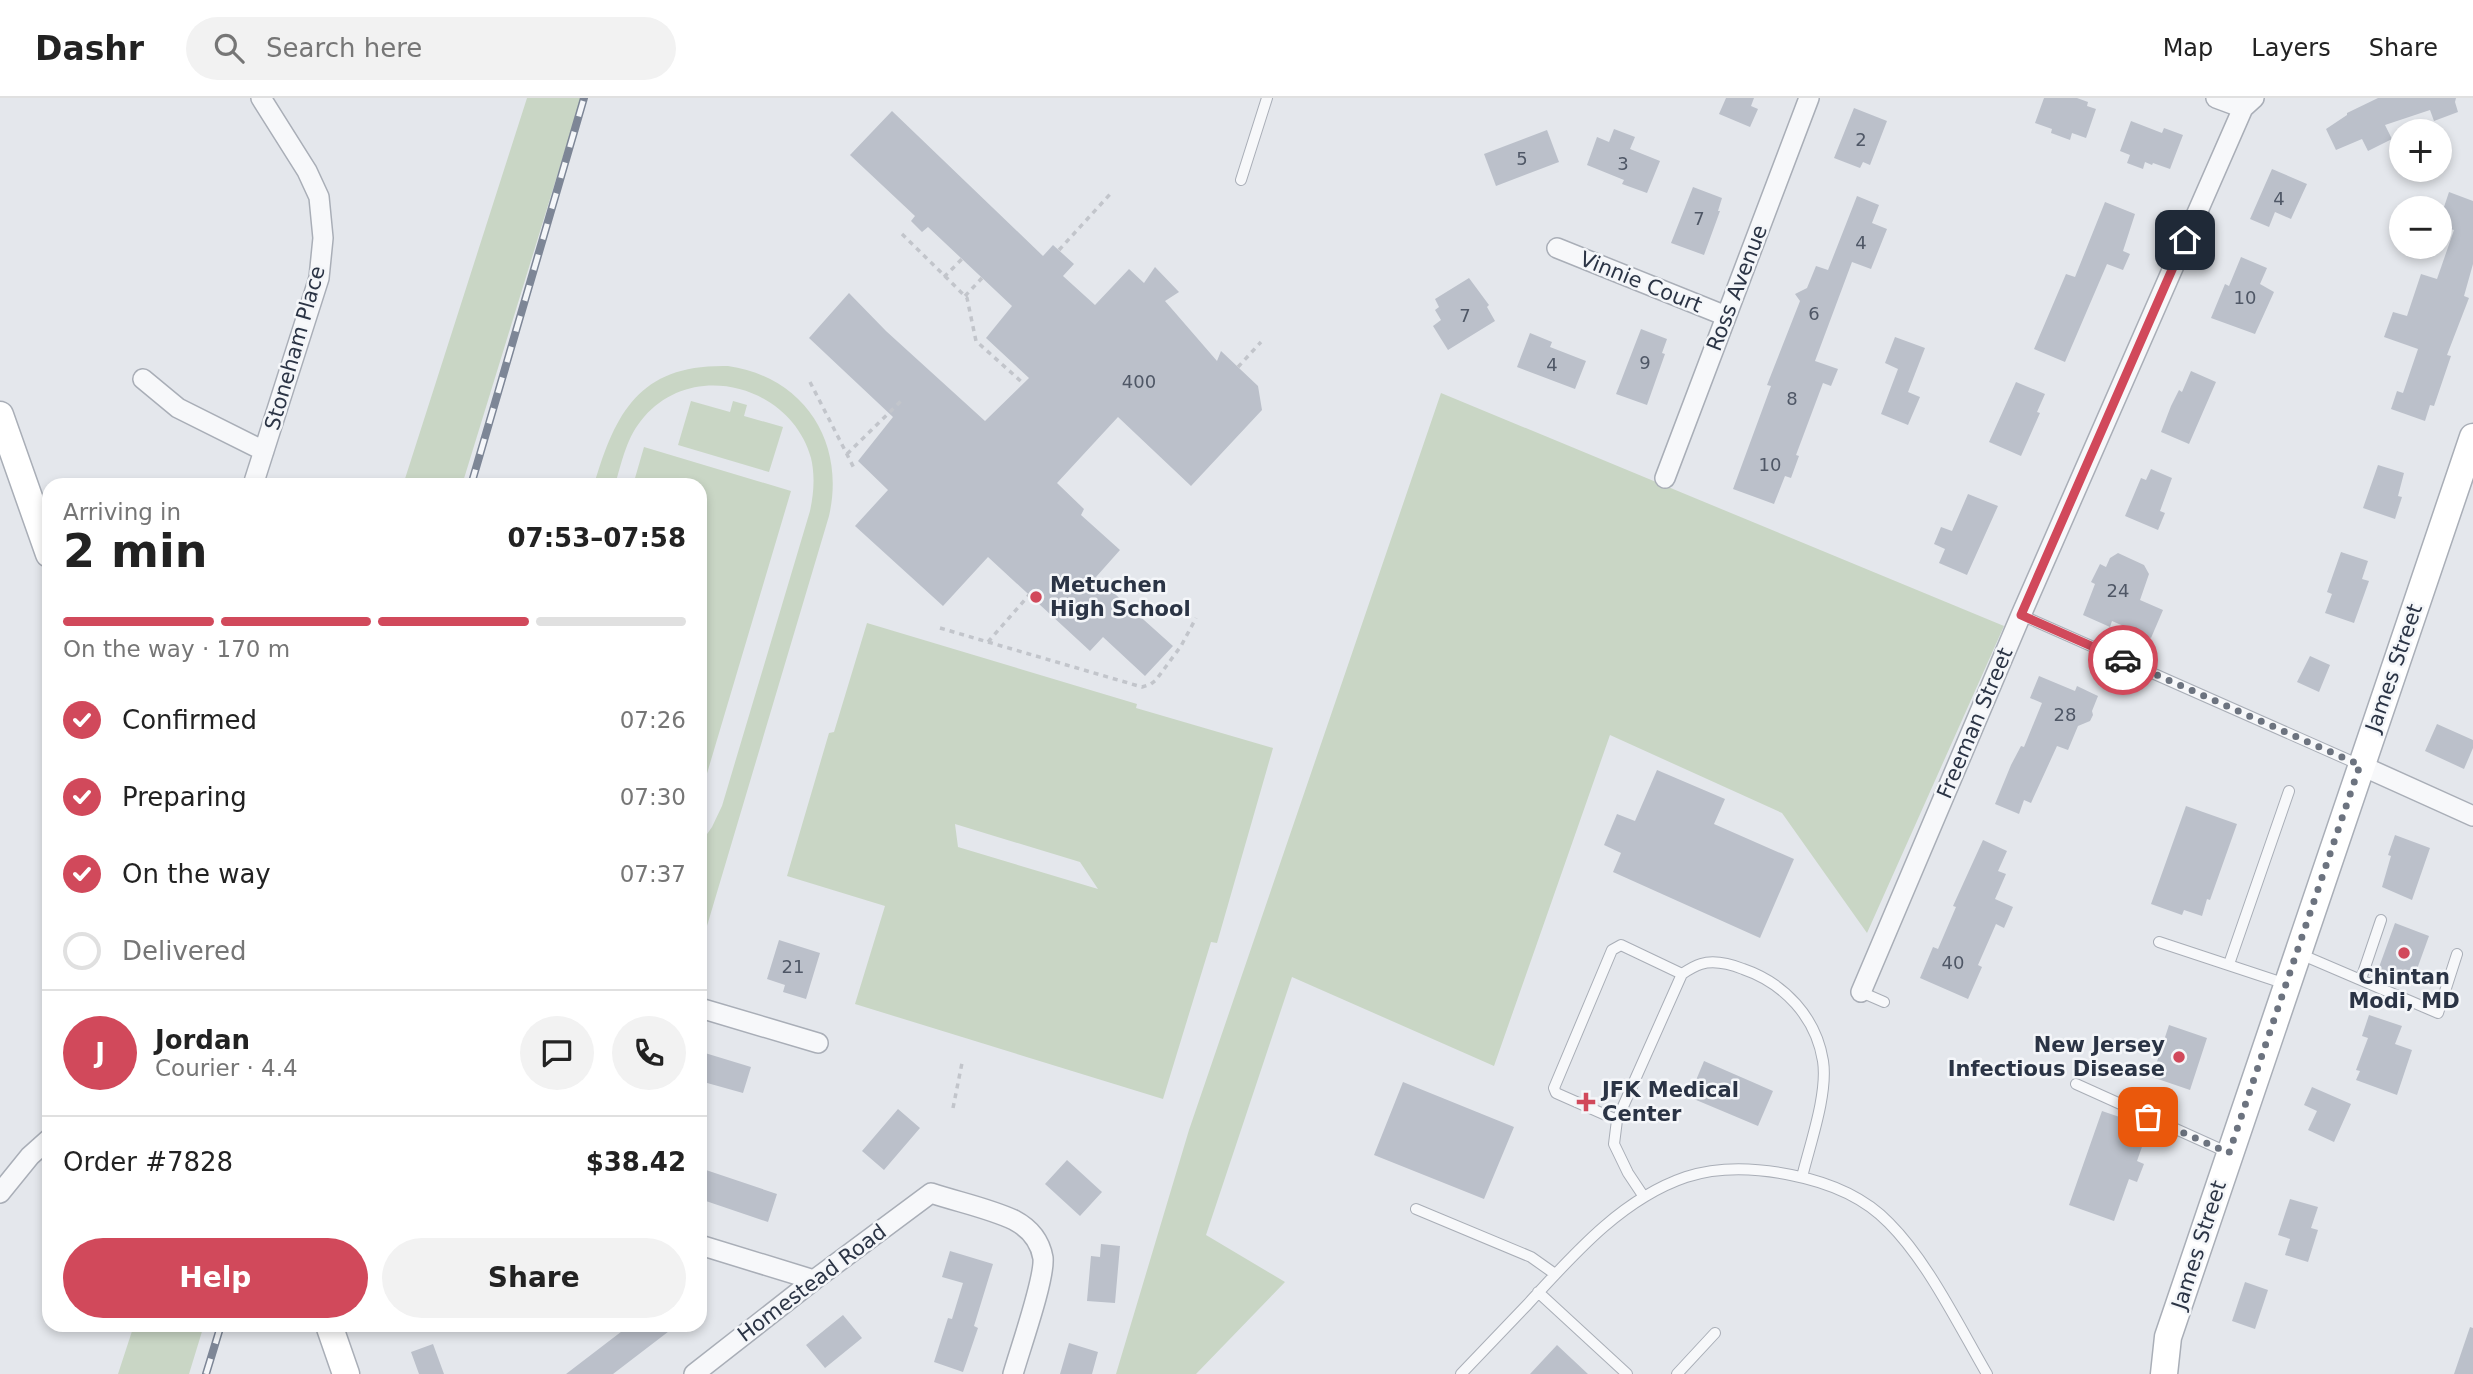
<!DOCTYPE html>
<meta charset="utf-8">
<style>
:root{--surface:#fff;--page:#f2f2f2;--text:#222;--muted:#767676;--line:#e0e0e0;--accent:#d1495b}
body{margin:0;font-family:"DejaVu Sans",sans-serif;background:var(--page);color:var(--text);height:100vh;display:flex;flex-direction:column;font-size:26px;white-space:nowrap}
*{box-sizing:border-box;margin:0}
p{font-size:23px;color:var(--muted)}
.icon{flex:none;width:38px;height:38px;fill:none;stroke:currentColor;stroke-width:2;stroke-linecap:round;stroke-linejoin:round}
.map{position:relative;flex:1;overflow:hidden}
.details{position:absolute;left:42px;top:380px;width:665px;height:854px;display:flex;flex-direction:column;background:var(--surface);border-radius:21px;box-shadow:0 4px 10px #0003}
.details>*{flex:none}
.buttons{position:absolute;left:2389px;top:21px;display:grid;gap:14px}
.buttons a{display:grid;place-items:center;width:63px;height:63px;border-radius:50%;background:var(--surface);box-shadow:0 4px 10px #0003;font-size:35px}
.pin{position:absolute;display:grid;place-items:center;width:60px;height:60px;color:#fff;margin:-30px;border-radius:14px;box-shadow:0 4px 10px #0006}
.courier{position:absolute;display:grid;place-items:center;width:70px;height:70px;margin:-35px;border:5px solid #d1495b;border-radius:50%;background:#fff;color:#222;box-shadow:0 2px 9px #0007}
.head em{font-style:normal;font-weight:800}
.head div{display:flex;flex-direction:column-reverse}
.head{display:flex;align-items:center;justify-content:space-between;height:119px;padding:0 21px}
h1{font-size:46px;font-weight:800;line-height:52px}
.bar{display:grid;grid-template-columns:repeat(4,1fr);gap:10px 7px;align-content:center;height:84px;padding:0 21px}
.bar i{height:9px;border-radius:5px;background:var(--line)}
.bar .on{background:var(--accent)}
.bar p{grid-column:span 4}
.line{display:flex;align-items:center;gap:18px;padding:0 21px;border-top:2px solid var(--line)}
.line div{flex:1}
.round{display:grid;place-items:center;flex:none;width:74px;height:74px;border-radius:37px;background:var(--page)}
ol{padding:0 21px;list-style:none}
li{display:flex;align-items:center;gap:21px;height:77px}
li p{margin-inline-start:auto}
li .icon{padding:7px;border-radius:50%;background:var(--accent);color:#fff;stroke-width:4}
li:last-child{color:var(--muted)}
li i{width:38px;height:38px;border:4px solid var(--line);border-radius:50%}
.button{display:flex;gap:14px;margin-top:auto;padding:14px 21px}
.button a{flex:1;height:80px;border-radius:42px;background:var(--accent);color:#fff;font-size:28px;font-weight:800;line-height:80px;text-align:center}
.button a+a{background:var(--page);color:var(--text)}
header{display:flex;align-items:center;gap:42px;box-sizing:border-box;height:98px;padding:0 35px;background:var(--surface);border-bottom:2px solid var(--line)}
header strong{font-size:33px}
nav{display:flex;gap:38px;margin-inline-start:auto;font-size:24px}
.search{width:490px;height:63px;background:var(--page);display:flex;align-items:center;gap:18px;box-sizing:border-box;padding:0 24px;border-radius:38px;color:var(--muted);font-size:26px}
.map>svg:first-child{display:block}
.green{fill:#c9d6c5;fill-rule:evenodd}
.building{fill:#bbc0ca}
.lines{fill:none;stroke-linecap:round;stroke-linejoin:round}
.lane-casing{stroke:#a9aeb7;stroke-width:12}
.street-casing{stroke:#a9aeb7;stroke-width:22}
.secondary-casing{stroke:#a9aeb7;stroke-width:29}
.path{stroke:#c2c5cb;stroke-width:3.5;stroke-dasharray:5 5;stroke-linecap:butt}
.lane{stroke:#f7f8fa;stroke-width:10}
.street{stroke:#f7f8fa;stroke-width:19}
.secondary{stroke:#fff;stroke-width:26}
.rail-casing{stroke:#7d8696;stroke-width:8}
.rail{stroke:#f4f6f9;stroke-width:5;stroke-dasharray:16;stroke-linecap:butt}
.done{stroke:#6c737f;stroke-width:7;stroke-dasharray:0 12.6}
.route{stroke:#d1495b;stroke-width:9}
.poi-dot{fill:#d1495b;stroke:#f4f6f9;stroke-width:2.5}
.labels{text-anchor:middle;dominant-baseline:central;stroke-width:5;stroke-linejoin:round;paint-order:stroke}
.number-label{font-size:18px;fill:#4f5766}
.street-label{font-size:21px;fill:#2b3445;stroke:#f4f6f9}
.poi-label{font-size:21px;font-weight:bold;fill:#2b3445;stroke:#f4f6f9;text-anchor:start}
</style>
<header>
<strong>Dashr</strong>
<div class="search"><svg class="icon" aria-label="search" viewBox="0 0 24 24"><circle cx="10" cy="10" r="6"/><path d="M15 15l6 6"/></svg>Search here</div>
<nav><a>Map</a><a>Layers</a><a>Share</a></nav>
</header>
<div class="map">
<svg width="2473" height="1276" viewBox="0 0 2473 1276">
<rect width="100%" height="100%" fill="#e4e7ec"/>
<!-- green -->
<path class="green" d="M527,0H581L462,387H403Z
M728,268C804,279 846,344 829,418L704,838L700,837V782L703,771L700,773V746L712,729L722,708L810,413C814,395 815,377 811,360C791,288 694,261 644,319C627,338 622,363 615,387H594C616,312 641,266 728,268Z
M1441,295L2004,528L1867,835L1782,715L1610,637L1494,968L1292,879L1206,1137L1285,1184L1196,1276H1116L1189,1032Z
M691,303L730,314L733,303L747,307L744,318L783,329L769,374L678,347Z
M644,349L791,393L700,699V387H633Z
M867,525L1137,606L1136,610L1273,650L1217,845L1211,844L1163,1001L855,906L885,808L787,778L829,635L834,634ZM955,726L1080,764L1098,791L958,749Z
M134,1227H204L189,1276H118Z"/>
<!-- building -->
<path class="building" d="M1726,0H1754L1751,8L1758,11L1750,29L1719,16Z
M2044,0H2077L2088,4L2087,8L2096,11L2086,40L2072,35L2070,42L2051,35L2052,31L2035,25Z
M2378,0H2456L2455,4L2458,14L2434,23L2430,12L2385,27L2392,41L2368,53L2362,41L2336,52L2326,31L2347,17V15Z
M1854,10L1887,23L1870,67L1863,64L1860,70L1834,60Z
M892,13L1043,158L1053,147L1074,166L1063,178L1095,207L1129,171L1144,185L1155,169L1179,194L1165,203L1217,263L1221,253L1258,288L1262,312L1191,388L1118,319L1057,385L1084,411L1081,417L1120,452L1096,479L1173,548L1145,578L1103,539L1090,553L988,459L943,508L855,428L888,392L858,363L893,319L809,240L849,195L886,233L985,323L1029,280L986,240L1012,208L928,129L922,134L911,123L915,118L850,57Z
M2131,23L2162,35L2164,30L2183,37L2170,71L2153,65L2152,67L2145,64L2143,71L2127,65L2130,57L2120,53Z
M1614,31L1635,39L1630,51L1660,63L1647,95L1622,86L1624,82L1587,67L1597,39L1609,44Z
M1547,32L1559,64L1496,88L1484,56Z
M2272,71L2307,86L2291,121L2275,114L2269,129L2250,121Z
M1693,89L1722,100L1718,113H1720L1704,157L1671,145Z
M2449,94L2473,103V166L2464,198L2469,200L2447,257L2451,258L2434,308L2430,307L2425,323L2391,311L2397,293L2403,295L2418,251L2384,239L2393,214L2407,218L2421,176L2437,181L2454,132L2440,128V121Z
M1857,98L1879,107L1872,125L1887,131L1871,171L1852,164L1815,263L1838,271L1831,288L1823,285L1796,357L1799,358L1791,380L1785,378L1774,406L1733,391L1771,288L1767,287L1800,203L1795,196L1807,190L1816,168L1828,172Z
M2105,104L2135,116L2123,153L2130,156L2123,172L2107,166L2065,264L2034,251L2066,176L2075,179Z
M2241,159L2267,170L2260,186L2274,194L2255,236L2211,220L2225,186L2229,188Z
M1469,180L1489,207L1487,209L1495,223L1448,252L1433,228L1441,222L1435,212L1439,209L1435,201Z
M1641,231L1667,241L1662,255L1665,256L1647,307L1616,296Z
M1530,235L1552,244L1550,249L1586,263L1575,291L1517,269Z
M1895,239L1925,250L1908,294L1920,299L1908,327L1881,316L1898,271L1885,265Z
M2191,273L2216,284L2189,346L2161,334L2171,308L2179,292L2182,294Z
M2016,284L2045,296L2037,314L2040,315L2021,358L1989,344Z
M2378,367L2404,375L2398,398L2402,399L2395,421L2363,410Z
M2151,371L2172,380L2160,413L2165,415L2158,432L2125,418L2141,380L2146,382Z
M1968,396L1998,408L1967,477L1939,465L1945,451L1934,446L1941,429L1952,433Z
M2341,454L2368,463L2362,481L2369,483L2354,525L2325,515L2332,496L2327,494Z
M2118,455L2144,467L2149,476L2140,502L2163,512L2151,540L2112,523L2110,529L2083,517L2095,486L2091,484L2100,466L2106,469L2110,460Z
M2310,558L2330,567L2319,594L2297,584Z
M2039,578L2075,593L2077,588L2098,598L2092,613L2093,617L2090,623L2078,628L2068,652L2057,648L2031,705L2024,702L2019,716L1995,706L2011,667L2021,648L2024,649L2042,605L2030,600Z
M2437,626L2473,642V650L2464,671L2425,653Z
M1657,672L1725,701L1714,726L1794,761L1760,840L1613,774L1621,755L1604,747L1617,716L1635,723Z
M2186,708L2237,726L2210,802L2207,801L2202,818L2184,812L2182,817L2151,806Z
M2395,737L2430,750L2412,802L2382,789L2391,758L2388,757Z
M1983,742L2007,753L1998,773L2006,776L1995,801L2013,809L2004,830L1996,826L1978,867L1982,869L1968,901L1920,880L1933,849L1938,851L1956,809L1953,808Z
M2395,825L2429,838L2412,885L2378,872Z
M779,842L820,855L806,901L783,894L785,887L767,881Z
M2369,917L2402,928L2395,946L2412,952L2397,997L2356,982L2360,973L2356,972L2368,940L2362,938Z
M2169,927L2207,940L2190,992L2152,979Z
M705,955L751,969L743,995L700,983V973Z
M1704,963L1773,993L1758,1028L1689,999Z
M1403,984L1514,1029L1484,1101L1374,1057Z
M2312,989L2351,1006L2334,1044L2308,1032L2317,1013L2304,1007Z
M898,1011L920,1030L884,1072L862,1053Z
M2102,1013L2149,1029L2137,1063L2144,1066L2137,1084L2129,1081L2114,1123L2069,1107Z
M1067,1062L1102,1094L1080,1118L1045,1086Z
M700,1070L777,1096L768,1124L700,1101Z
M2290,1101L2318,1109L2311,1130L2318,1132L2308,1164L2285,1157L2290,1141L2278,1137Z
M1101,1146L1120,1148L1115,1205L1087,1203L1091,1158L1100,1159Z
M950,1153L993,1166L974,1228L978,1230L963,1274L934,1264L948,1220L952,1221L963,1185L942,1179Z
M2245,1184L2268,1192L2255,1231L2232,1223Z
M843,1217L862,1240L825,1270L806,1247Z
M630,1227H677L613,1276H566Z
M2470,1229L2473,1230V1276H2454Z
M1069,1245L1098,1254L1092,1276H1060Z
M433,1246L444,1276H419L411,1254Z
M1557,1247L1588,1276H1530Z"/>
<g class="lines">
<defs>
<path id="lane" d="M1241,82L1267,0
M2021,517L2360,667
M2159,844L2286,886
M2300,856L2438,915L2457,856
M2229,866L2289,693
M2361,881L2381,822
M1861,894L1884,904
M2076,986L2229,1055
M1617,1022L1556,995L1554,990L1612,852L1621,847L1682,876
M1644,1099L1628,1075L1614,1046L1617,1022L1682,876C1688,872 1694,868 1701,866C1714,862 1730,866 1743,871C1784,885 1816,919 1823,963C1828,996 1810,1046 1802,1079
M1416,1111L1531,1159L1555,1176
M1538,1194L1627,1276
M1461,1276C1483,1253 1505,1230 1527,1207C1572,1158 1621,1101 1686,1079C1720,1068 1757,1070 1791,1077C1827,1084 1863,1098 1889,1125C1928,1164 1959,1228 1987,1276
M1677,1276L1715,1235"/>
<path id="street" d="M2216,0L2243,10
M1557,150L1726,218
M143,281L178,310L264,353
M1665,380L1809,0
M253,387L319,180L323,140L319,99L307,73L261,0
M2360,667L2473,718
M1861,894L2021,517L2243,10L2254,0
M700,910L818,945
M0,1095L30,1058L49,1041
M700,1147L814,1182
M694,1276L814,1182L931,1095C958,1104 988,1110 1014,1122C1029,1130 1040,1143 1043,1160C1045,1181 1020,1251 1013,1276"/>
<path id="secondary" d="M0,317L49,456
M329,1227L346,1276
M2164,1276L2168,1239L2473,339"/>
</defs>
<!-- lane casing -->
<use href="#lane" class="lane-casing"/>
<!-- street casing -->
<use href="#street" class="street-casing"/>
<!-- secondary casing -->
<use href="#secondary" class="secondary-casing"/>
<!-- path -->
<path class="path" d="M902,136L967,200L976,243L1024,286
M1059,152L1112,94
M944,179L962,161
M965,198L982,180
M1238,269L1261,244
M810,284L855,372
M847,356L903,301
M940,530L1142,589L1151,586L1156,582L1181,548L1196,520
M988,544L1029,497
M953,1010L962,965"/>
<!-- lane -->
<use href="#lane" class="lane"/>
<!-- street -->
<use href="#street" class="street"/>
<!-- secondary -->
<use href="#secondary" class="secondary"/>
<defs>
<path id="rail" d="M471,387L584,0
M206,1276L221,1227"/>
</defs>
<!-- rail casing -->
<use href="#rail" class="rail-casing"/>
<!-- rail -->
<use href="#rail" class="rail"/>
</g>
<g class="lines">
<!-- done -->
<path class="done" d="M2123,562L2360,667L2229,1055L2148,1019"/>
<!-- route -->
<path class="route" d="M2123,562L2021,517L2185,142"/>
</g>
<!-- markers -->
<g class="poi-dot">
<circle cx="1036" cy="499" r="7"/>
<circle cx="2404" cy="855" r="7"/>
<circle cx="2179" cy="959" r="7"/>
<path d="M1582.5 993.5h7v7h7v7h-7v7h-7v-7h-7v-7h7z"/>
</g>
<g class="labels">
<!-- number labels -->
<g class="number-label">
<text x="1861" y="41">2</text>
<text x="1522" y="60">5</text>
<text x="1623" y="65">3</text>
<text x="2279" y="100">4</text>
<text x="1699" y="120">7</text>
<text x="1861" y="144">4</text>
<text x="2245" y="199">10</text>
<text x="1814" y="215">6</text>
<text x="1465" y="217">7</text>
<text x="1645" y="264">9</text>
<text x="1552" y="266">4</text>
<text x="1139" y="283">400</text>
<text x="1792" y="300">8</text>
<text x="1770" y="366">10</text>
<text x="2118" y="492">24</text>
<text x="2065" y="616">28</text>
<text x="1953" y="864">40</text>
<text x="793" y="868">21</text>
</g>
<!-- street labels -->
<g class="street-label">
<text transform="translate(1641 184) rotate(22)">Vinnie Court</text>
<text transform="translate(1737 190) rotate(-69)">Ross Avenue</text>
<text transform="translate(295 250) rotate(-74)">Stoneham Place</text>
<text transform="translate(2394 570) rotate(-71)">James Street</text>
<text transform="translate(1975 625) rotate(-67)">Freeman Street</text>
<text transform="translate(2199 1147) rotate(-72)">James Street</text>
<text transform="translate(812 1185) rotate(-37)">Homestead Road</text>
</g>
<!-- poi labels -->
<g class="poi-label">
<text x="1050" y="487">Metuchen<tspan x="1050" dy="24">High School</tspan></text>
<text x="2404" y="879" text-anchor="middle">Chintan<tspan x="2404" dy="24">Modi, MD</tspan></text>
<text x="2165" y="947" text-anchor="end">New Jersey<tspan x="2165" dy="24">Infectious Disease</tspan></text>
<text x="1602" y="992">JFK Medical<tspan x="1602" dy="24">Center</tspan></text>
</g>
</g>
</svg>
<div class="buttons">
<a>+</a>
<a>−</a>
</div>
<div class="pin" style="left:2148px;top:1019px;background:#ea580c"><svg class="icon" aria-label="bag" viewBox="0 0 24 24"><path d="M5 8h14l-1 12H6zM9 8a3 3 0 0 1 6 0"/></svg></div>
<div class="pin" style="left:2185px;top:142px;background:#1f2937"><svg class="icon" aria-label="home" viewBox="0 0 24 24"><path d="M3 11l9-7 9 7M6 9v11h12V9"/></svg></div>
<div class="courier" style="left:2123px;top:562px"><svg class="icon" aria-label="car" viewBox="0 0 24 24"><path d="M5 17H2v-5l4-1 3-4h7l3 4 3 1v5h-3M9 17h6M6 11h13"/><circle cx="7" cy="17" r="2"/><circle cx="17" cy="17" r="2"/></svg></div>
<section class="details">
<div class="head"><div><h1>2 min</h1><p>Arriving in</p></div><em>07:53–07:58</em></div>
<div class="bar"><i class="on"></i><i class="on"></i><i class="on"></i><i></i><p>On the way · 170 m</p></div>
<ol>
<li><svg class="icon" aria-label="check" viewBox="0 0 24 24"><path d="M5 12l5 5 9-10"/></svg>Confirmed<p>07:26</p></li>
<li><svg class="icon" aria-label="check" viewBox="0 0 24 24"><path d="M5 12l5 5 9-10"/></svg>Preparing<p>07:30</p></li>
<li><svg class="icon" aria-label="check" viewBox="0 0 24 24"><path d="M5 12l5 5 9-10"/></svg>On the way<p>07:37</p></li>
<li><i></i>Delivered</li>
</ol>
<div class="line" style="height:126px"><b class="round" style="background:var(--accent);color:#fff">J</b><div><b>Jordan</b><p>Courier · 4.4</p></div><a class="round"><svg class="icon" aria-label="chat" viewBox="0 0 24 24"><path d="M4 5h16v11H9l-5 4z"/></svg></a><a class="round"><svg class="icon" aria-label="phone" viewBox="0 0 24 24"><path d="M5 4h4l2 5-3 2q2 4 5 5l2-3 5 2v4C11 20 4 13 5 4z"/></svg></a></div>
<div class="line" style="height:91px"><div>Order #7828</div><b>$38.42</b></div>
<div class="button"><a>Help</a><a>Share</a></div>
</section>
</div>
